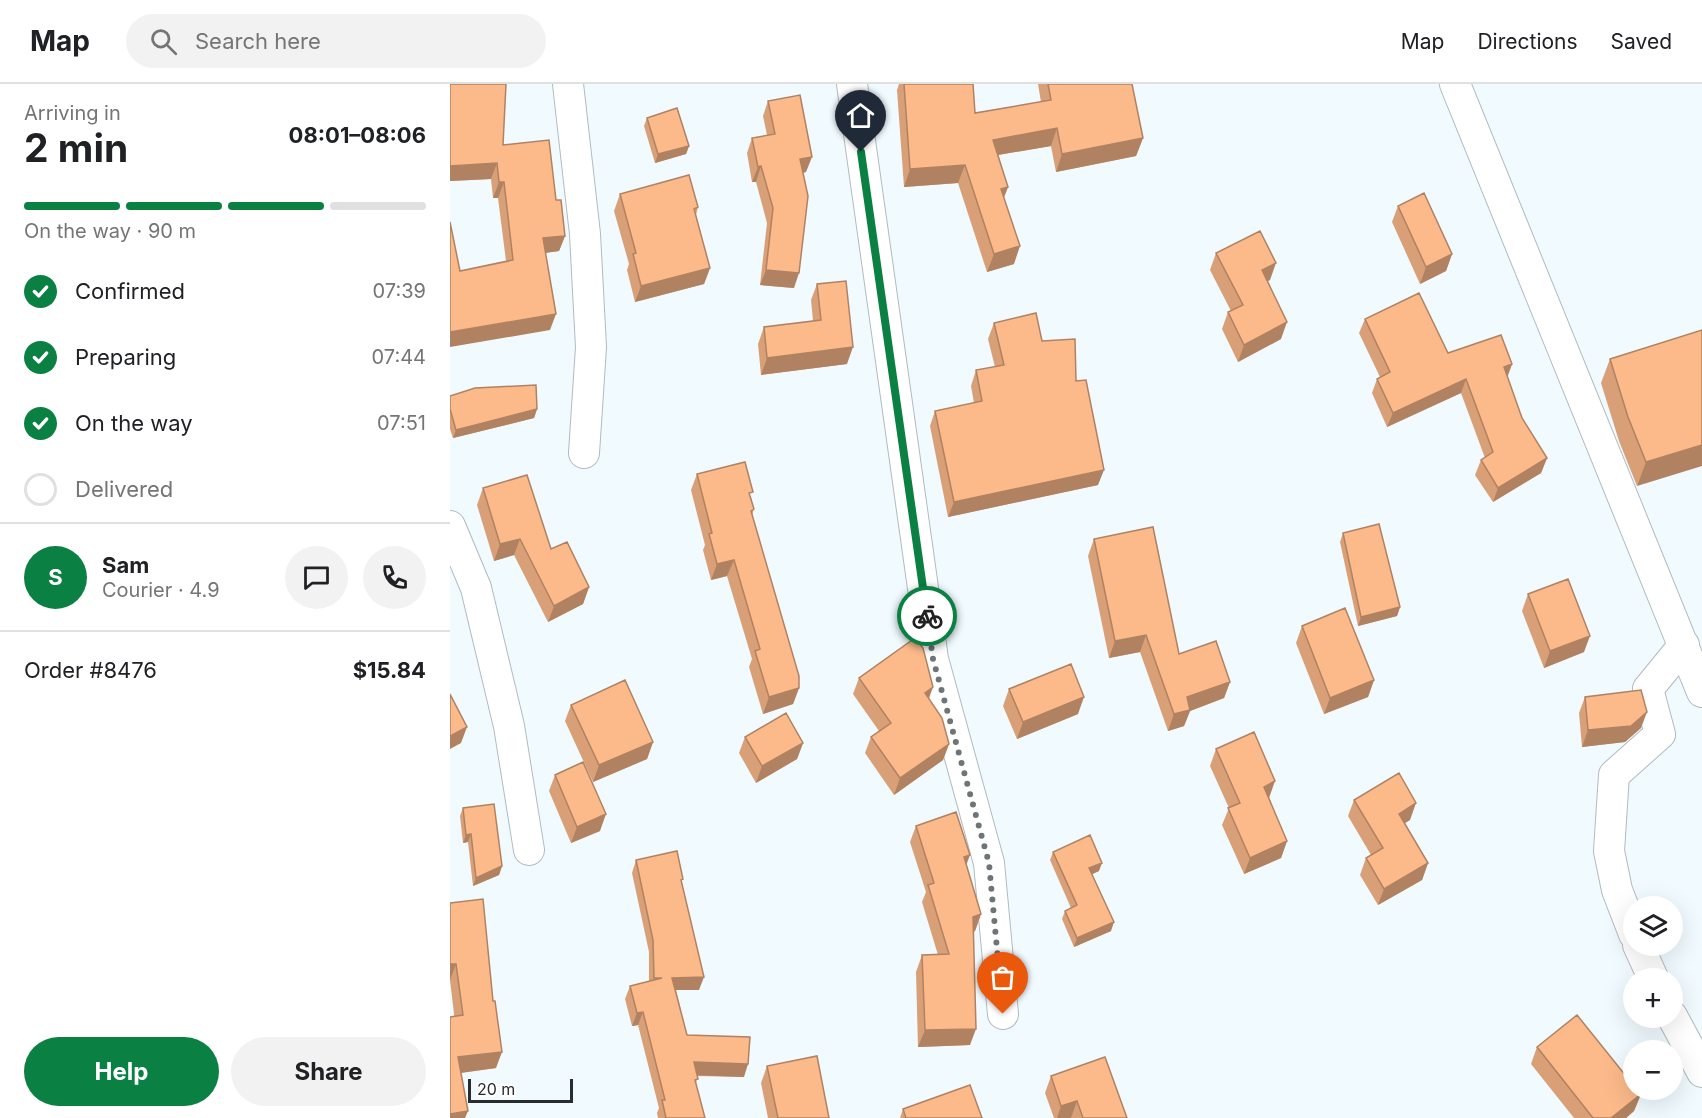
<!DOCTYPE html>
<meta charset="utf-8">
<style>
:root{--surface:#fff;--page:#f2f2f2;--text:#202124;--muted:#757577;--line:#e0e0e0;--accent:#0b8043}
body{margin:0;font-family:Inter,sans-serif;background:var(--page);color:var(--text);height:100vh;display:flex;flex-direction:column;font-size:22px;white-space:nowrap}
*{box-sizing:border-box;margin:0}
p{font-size:20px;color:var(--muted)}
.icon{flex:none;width:33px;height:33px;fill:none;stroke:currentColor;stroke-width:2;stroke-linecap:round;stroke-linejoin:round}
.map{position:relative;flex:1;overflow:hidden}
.drawer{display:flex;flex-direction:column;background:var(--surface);width:450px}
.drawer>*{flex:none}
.tools{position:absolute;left:1173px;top:812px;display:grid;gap:12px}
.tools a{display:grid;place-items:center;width:60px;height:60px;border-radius:50%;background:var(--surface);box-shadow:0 6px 24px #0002;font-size:30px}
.scale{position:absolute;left:18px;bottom:15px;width:105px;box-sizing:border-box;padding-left:6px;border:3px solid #292c2e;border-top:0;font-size:16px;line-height:21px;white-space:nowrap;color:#292c2e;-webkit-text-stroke:4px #fff;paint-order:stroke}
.pin{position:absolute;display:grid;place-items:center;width:51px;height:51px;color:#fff;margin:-62px -26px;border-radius:50% 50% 50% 0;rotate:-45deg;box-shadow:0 0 6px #0007}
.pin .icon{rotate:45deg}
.courier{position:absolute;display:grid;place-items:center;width:60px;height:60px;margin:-30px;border:4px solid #0b8043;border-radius:50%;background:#fff;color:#222;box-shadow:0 2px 8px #0007}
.headline em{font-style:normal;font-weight:700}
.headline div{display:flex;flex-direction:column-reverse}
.headline{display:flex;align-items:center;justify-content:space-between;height:102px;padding:0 24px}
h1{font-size:39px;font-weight:700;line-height:45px}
.bar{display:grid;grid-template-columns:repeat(4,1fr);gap:9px 6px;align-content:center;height:72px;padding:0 24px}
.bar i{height:8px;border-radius:4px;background:var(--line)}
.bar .selected{background:var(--accent)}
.bar p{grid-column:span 4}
.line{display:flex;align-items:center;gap:15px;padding:0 24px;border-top:2px solid var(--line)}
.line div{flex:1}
.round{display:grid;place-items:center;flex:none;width:63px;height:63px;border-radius:32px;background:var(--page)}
ol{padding:0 24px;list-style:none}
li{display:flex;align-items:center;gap:18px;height:66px}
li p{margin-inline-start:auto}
li .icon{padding:6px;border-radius:50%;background:var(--accent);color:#fff;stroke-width:4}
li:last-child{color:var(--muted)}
li i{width:33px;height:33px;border:3px solid var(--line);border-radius:50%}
.button{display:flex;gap:12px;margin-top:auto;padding:12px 24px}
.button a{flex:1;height:69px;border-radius:36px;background:var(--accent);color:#fff;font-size:24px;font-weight:700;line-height:69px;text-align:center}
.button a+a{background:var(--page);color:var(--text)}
header{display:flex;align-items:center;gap:36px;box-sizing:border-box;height:84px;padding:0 30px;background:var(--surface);border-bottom:2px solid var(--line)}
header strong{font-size:28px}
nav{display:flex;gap:33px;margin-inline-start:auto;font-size:21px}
.search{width:420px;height:54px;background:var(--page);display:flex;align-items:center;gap:15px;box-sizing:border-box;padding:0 21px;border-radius:33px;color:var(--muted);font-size:22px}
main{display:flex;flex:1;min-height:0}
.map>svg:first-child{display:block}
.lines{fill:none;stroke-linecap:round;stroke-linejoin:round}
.minor-casing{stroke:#b1bbbf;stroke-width:32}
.minor{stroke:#fff;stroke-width:30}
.wall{fill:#d9a077}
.shaded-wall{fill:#b08261}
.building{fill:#fcba8a;stroke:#b08261;stroke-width:1.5}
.done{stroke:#6f7477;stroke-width:6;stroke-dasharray:0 10.8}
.route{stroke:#0b8043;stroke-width:8}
</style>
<header>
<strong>Map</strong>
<div class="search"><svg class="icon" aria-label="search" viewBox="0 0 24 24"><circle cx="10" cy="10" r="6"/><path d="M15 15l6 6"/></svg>Search here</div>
<nav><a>Map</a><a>Directions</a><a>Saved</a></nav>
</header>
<main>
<section class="drawer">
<div class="headline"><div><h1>2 min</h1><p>Arriving in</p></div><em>08:01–08:06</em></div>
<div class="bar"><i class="selected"></i><i class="selected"></i><i class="selected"></i><i></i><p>On the way · 90 m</p></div>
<ol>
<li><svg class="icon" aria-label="check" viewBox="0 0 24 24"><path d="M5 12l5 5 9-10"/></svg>Confirmed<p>07:39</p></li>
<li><svg class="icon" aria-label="check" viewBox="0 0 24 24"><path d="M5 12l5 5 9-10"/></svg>Preparing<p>07:44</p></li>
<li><svg class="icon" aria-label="check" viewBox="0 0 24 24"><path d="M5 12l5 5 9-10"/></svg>On the way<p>07:51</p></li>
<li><i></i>Delivered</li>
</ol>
<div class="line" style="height:108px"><b class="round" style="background:var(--accent);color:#fff">S</b><div><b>Sam</b><p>Courier · 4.9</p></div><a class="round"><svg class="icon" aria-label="chat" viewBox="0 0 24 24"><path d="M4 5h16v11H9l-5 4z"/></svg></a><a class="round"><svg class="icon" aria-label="phone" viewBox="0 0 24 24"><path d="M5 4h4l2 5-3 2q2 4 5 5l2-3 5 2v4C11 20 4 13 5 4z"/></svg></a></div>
<div class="line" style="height:78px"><div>Order #8476</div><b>$15.84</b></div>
<div class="button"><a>Help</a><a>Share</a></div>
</section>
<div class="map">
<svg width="1252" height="1034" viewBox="0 0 1252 1034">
<rect width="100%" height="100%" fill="#f0faff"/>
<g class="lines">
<defs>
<path id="minor" d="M118,0L135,150L141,263L134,369
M402,0L483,575L539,779L553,930
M1005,0L1252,608
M0,442L26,504L59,642L79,766
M1184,850L1167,806L1159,767L1164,691L1210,650L1198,605L1234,561
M1188,861L1203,894
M1222,932L1252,988"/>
</defs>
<!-- minor casing -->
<use href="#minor" class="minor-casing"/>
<!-- minor -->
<use href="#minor" class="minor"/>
</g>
<!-- wall -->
<path class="wall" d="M0,0L53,61L106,116L115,152L109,167L95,169L100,246L10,187L56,177L48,114H43L41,95L0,97Z
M449,0H523L525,29L591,18L588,0H682L693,54L686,72L606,88L601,62L548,71L558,103L554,113L564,180L537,188L508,99L454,103L447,6Z
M318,17L356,88L353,89L344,204L310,201L317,139L306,98H302L297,69L302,54L317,51L313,32Z
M197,34L239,62L236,70L205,79L194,42Z
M170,110L248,123L246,131L260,184L254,200L185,218L177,186L179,180L164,127Z
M948,122L1002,170L996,187L970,200L942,138Z
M766,169L820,196L817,197L831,255L788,278L772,245L778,228L781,227L760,186Z
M367,200L397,280L311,291L308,260L314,243L363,237L361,216Z
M915,235L998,269L1062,280L1057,293L1072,334L1097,374L1091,389L1043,418L1025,391L1031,376L1035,374L1011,309L937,343L922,309L927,295L930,293L909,249Z
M544,239L592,257L626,297L648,401L498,433L480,342L485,327L524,319L521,302L526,286L545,283L538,255Z
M1252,246L1187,402L1169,357L1151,299L1160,275Z
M0,312L87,325L84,334L3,354L0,345Z
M247,390L301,413L304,425L302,431L349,604L343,620L313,630L299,583L302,575L277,492L261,496L253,466L255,461L241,406Z
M33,404L101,465L139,503L133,520L98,538L64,471L44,477L27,421Z
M893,449L950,523L947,532L908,542L890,458Z
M644,455L729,570L780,598L774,614L740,627L734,642L718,647L690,568L659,574L638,472Z
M1078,510L1134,568L1094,584L1072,527Z
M852,542L924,596L918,613L874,630L846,559Z
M409,594L479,615L499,660L493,676L444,711L415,669L421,653L429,647L403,610Z
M559,605L628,630L567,655L553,622Z
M1135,613L1191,644L1175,658L1132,663L1129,629Z
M121,621L203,658L197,675L143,698L115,637Z
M295,653L353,659L347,675L306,699L289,669Z
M766,665L819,714L837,757L831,774L794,790L772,741L779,724L760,682Z
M105,691L150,747L121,759L99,707Z
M904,716L960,736L955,739L978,779L972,796L928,821L910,791L916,774L921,771L898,732Z
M13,724L52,782L49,791L23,802L18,758L13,759L10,732Z
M466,742L516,781L531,830L525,847L523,848L520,961L468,963L466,888L472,871H488L472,818L476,808L460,758Z
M603,768L649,787L642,790L661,847L624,863L612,835L615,827L621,824L600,776Z
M186,776L232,798L249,906H226L237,951L294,993L247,992L246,1000L255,1034H208L207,1029L209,1024L188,941L182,942L175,915L180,902L199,897V868L182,789Z
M0,819L46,984L11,989L0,896Z
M1087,963L1191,1010L1184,1027L1176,1034H1124L1081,980Z
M317,982L379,1034H318L311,999Z
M601,992L677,1034H604L595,1009Z
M453,1025L532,1034H450Z"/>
<!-- shaded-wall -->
<path class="shaded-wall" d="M607,44L601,62L536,73L543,56Z
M693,54L686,72L606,88L612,70Z
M239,62L236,70L205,79L208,70Z
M362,73L356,88L344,91L350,75Z
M47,79L41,95L0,97V82Z
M515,81L508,99L454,103L460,85Z
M311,82L306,98H302L308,83Z
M49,98H54L48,114H43Z
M558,103L551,121V105Z
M115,152L109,167L87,170L93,154Z
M570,162L564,180L537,188L544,170Z
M1002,170L996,187L970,200L976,183Z
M826,179L820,196L806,203L812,186Z
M260,184L254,200L185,218L191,202Z
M316,186L349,189L344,204L310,201Z
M106,230L100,246L0,263V248Z
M837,238L831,255L788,278L794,261Z
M403,263L397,280L311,291L317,274Z
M1062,280L1057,294L1054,283Z
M1016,295L1011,309L937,343L943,329Z
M87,325L84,334L3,354L6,346Z
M1252,361V382L1187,402L1196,378Z
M1097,374L1091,389L1043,418L1048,404Z
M654,386L648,401L498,433L504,418Z
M70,455L64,471L44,477L50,460Z
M284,476L277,492L261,496L267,480Z
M139,503L133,520L98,538L104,522Z
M950,523L947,532L908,542L911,533Z
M696,551L690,568L659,574L665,557Z
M1140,552L1134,568L1094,584L1100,567Z
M924,596L918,613L874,630L880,614Z
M780,598L774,614L740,627L734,642L718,647L724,630L737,613Z
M483,603L477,620L475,609Z
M349,604L343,620L313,630L319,613Z
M634,613L628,630L567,655L573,638Z
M1197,628L1191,644L1175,658L1132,663L1138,646Z
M17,643L11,659L0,665V652Z
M203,658L197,675L143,698L149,681Z
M353,659L347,675L306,699L312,682Z
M499,660L493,676L444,711L450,694Z
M825,697L819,714L808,719L814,703Z
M966,719L960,736L943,746L949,730Z
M156,730L150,747L121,759L127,743Z
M21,750L18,758L13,759L16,751Z
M837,757L831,774L794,790L800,774Z
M520,771L514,787V773Z
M652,779L649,787L636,793L639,784Z
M978,779L972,796L928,821L934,805Z
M52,782L49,791L23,802L26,794Z
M531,830L525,847L517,850L523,833Z
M664,838L661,847L624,863L627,854Z
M0,880H6L0,896Z
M254,893L249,906H218L222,894Z
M193,928L188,941L182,942L187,929Z
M526,945L520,961L468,963L475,946Z
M52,968L46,984L2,990L8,973Z
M244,978L298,980L294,993L239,991Z
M1191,1010L1184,1027L1176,1034H1161Z
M627,1017L621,1034H607L611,1022Z
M18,1027L15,1034H0V1030Z"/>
<!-- building -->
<path class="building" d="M0,0H56L53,61L99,56L106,116H111L115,152L93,154L106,230L0,248V138L10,187L63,176L54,98H49L47,79L0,82Z
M454,0H523L525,29L601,16L598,0H682L693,54L612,70L607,44L543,56L558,103L551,105L570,162L544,170L515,81L460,85Z
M350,11L362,73L350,75L358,112L349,189L316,186L323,124L311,82L308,83L302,54L325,50L318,17Z
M227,24L239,62L208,70L197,34Z
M239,91L248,123L244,125L260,184L191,202L183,170L186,169L170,110Z
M974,109L1002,170L976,183L948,122Z
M810,147L826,179L812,186L837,238L794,261L778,228L793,221L766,169Z
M396,197L403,263L317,274L314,243L371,236L367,200Z
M969,209L998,269L1051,251L1062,280L1054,283L1072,334L1097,374L1048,404L1031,376L1043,368L1016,295L943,329L927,295L940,288L915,235Z
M586,229L592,257L625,255L626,297L636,296L654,386L504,418L485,327L532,317L526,286L554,281L544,239Z
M1252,246V361L1196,378L1178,333L1160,275Z
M86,301L87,325L6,346L0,325V312L25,304Z
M295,378L303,408L299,409L304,425L301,427L349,592V604L319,613L305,567L310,565L284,476L267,480L259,450L262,449L247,390Z
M77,391L101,465L117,458L139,503L104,522L70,455L50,460L33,404Z
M929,440L950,523L911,533L893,449Z
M703,443L729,570L766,557L780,598L737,613L740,626L724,630L696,551L665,557L644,455Z
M1118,495L1140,552L1100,567L1078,510Z
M895,524L924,596L880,614L852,542Z
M465,554L473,564L483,603L475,609L492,634L499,660L450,694L421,653L441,639L409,594Z
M621,580L634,613L573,638L559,605Z
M175,596L203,658L149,681L121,621Z
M1191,606L1197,628L1181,642L1138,646L1135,613Z
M0,610L17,643L0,652Z
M336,629L353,659L312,682L295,653Z
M804,648L825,697L814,703L837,757L800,774L778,724L790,719L766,665Z
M133,678L156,730L127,743L105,691Z
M949,689L966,719L949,730L978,779L934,805L916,774L933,764L904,716Z
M44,720L52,782L26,794L21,750L16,751L13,724Z
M506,728L520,771L514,773L531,830L523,833L526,945L475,946L472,871L499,870L478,801L484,799L466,742Z
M640,751L652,779L639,784L664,838L627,854L615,827L627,821L603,768Z
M227,767L233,795L231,796L254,893L222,894L237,951L300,953L298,980L244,978L248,995L245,996L255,1034H216L212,1016H215L193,928L187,929L180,902L212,894H204L203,856L186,776Z
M33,815L43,917H45L52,968L8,973L18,1027L0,1030V933L13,931L6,880H0V819Z
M1127,931L1184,1002V1005H1186L1191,1010L1161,1034H1143L1087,963Z
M367,972L379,1034H328L317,982Z
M655,973L677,1034H633L627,1017L611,1022L601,992Z
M520,1001L532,1034H456L453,1025Z"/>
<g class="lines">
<!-- done -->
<path class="done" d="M477,532L483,575L539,779L553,930"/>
<!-- route -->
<path class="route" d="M411,68L477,532"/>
</g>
</svg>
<div class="tools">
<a><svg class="icon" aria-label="layers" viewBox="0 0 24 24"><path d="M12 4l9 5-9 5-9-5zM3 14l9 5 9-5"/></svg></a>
<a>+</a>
<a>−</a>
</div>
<div class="scale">20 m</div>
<div class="pin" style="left:553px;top:930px;background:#ea580c"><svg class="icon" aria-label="bag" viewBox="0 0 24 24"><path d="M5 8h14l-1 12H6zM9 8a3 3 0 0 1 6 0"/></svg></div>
<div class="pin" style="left:411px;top:68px;background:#1f2937"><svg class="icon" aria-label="home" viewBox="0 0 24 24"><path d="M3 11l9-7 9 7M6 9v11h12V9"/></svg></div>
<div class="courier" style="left:477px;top:532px"><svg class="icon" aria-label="bike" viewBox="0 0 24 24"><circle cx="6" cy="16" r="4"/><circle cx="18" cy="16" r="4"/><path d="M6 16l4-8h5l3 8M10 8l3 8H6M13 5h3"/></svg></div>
</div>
</main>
